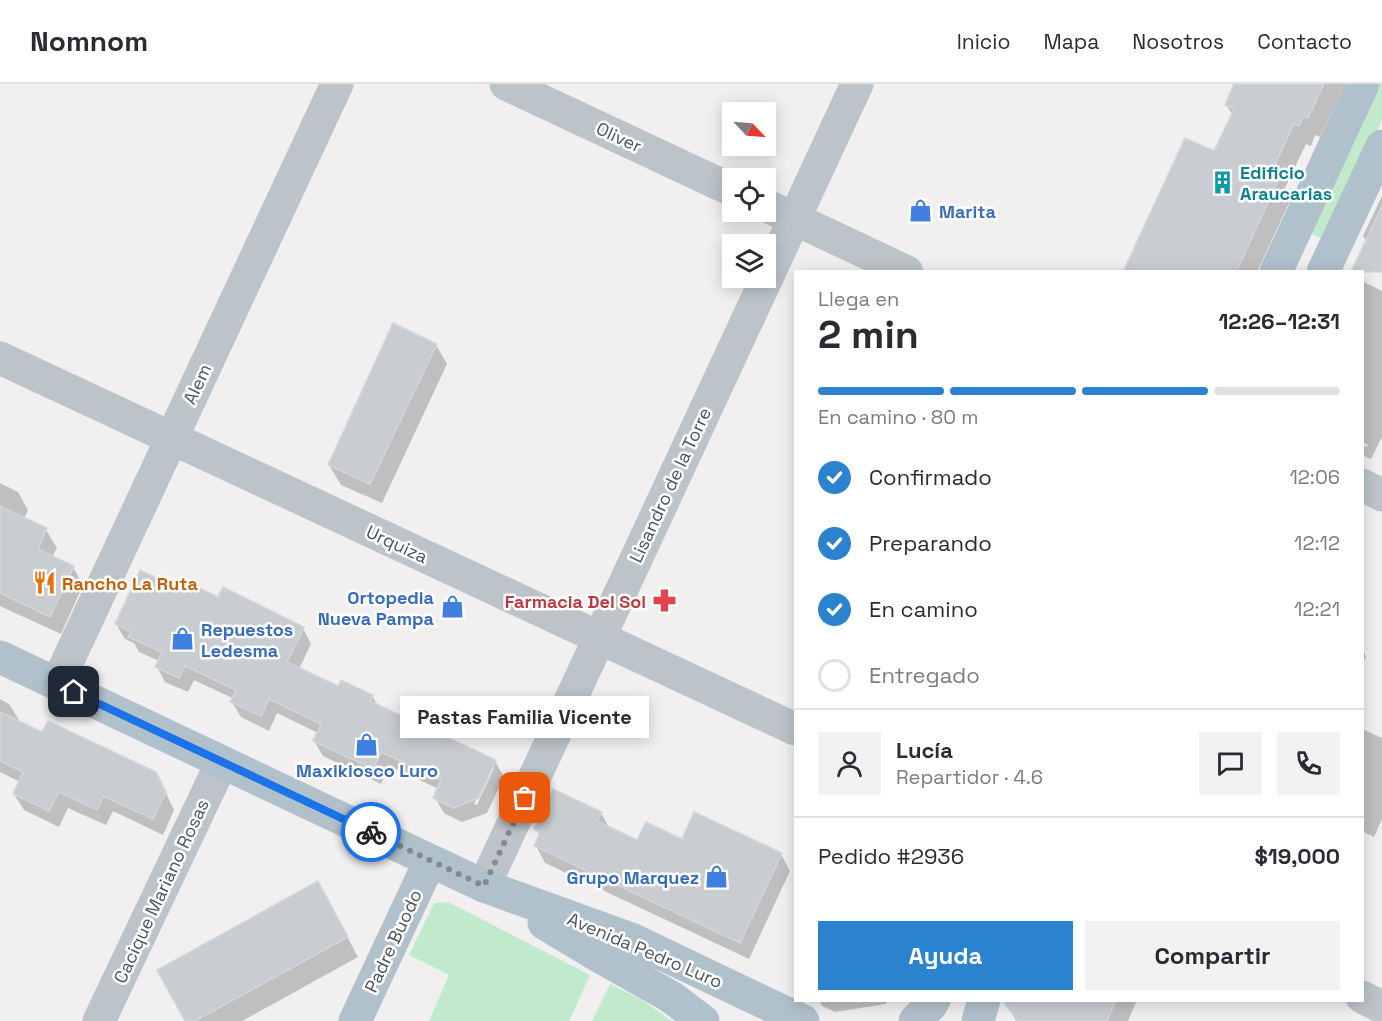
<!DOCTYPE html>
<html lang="es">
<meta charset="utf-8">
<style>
:root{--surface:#fff;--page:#f2f2f3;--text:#2b2b33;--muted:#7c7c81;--line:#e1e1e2;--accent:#2b83cf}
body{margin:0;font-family:"Space Grotesk",sans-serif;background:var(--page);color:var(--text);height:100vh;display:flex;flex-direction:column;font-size:22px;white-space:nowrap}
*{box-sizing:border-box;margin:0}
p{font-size:20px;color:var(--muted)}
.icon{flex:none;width:33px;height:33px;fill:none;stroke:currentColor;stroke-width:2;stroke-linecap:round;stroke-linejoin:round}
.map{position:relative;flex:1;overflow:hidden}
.drawer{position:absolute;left:794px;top:186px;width:570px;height:732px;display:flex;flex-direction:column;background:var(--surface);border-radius:0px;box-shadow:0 3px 15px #0003}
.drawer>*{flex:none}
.needle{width:39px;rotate:115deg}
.tools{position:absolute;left:722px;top:18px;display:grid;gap:12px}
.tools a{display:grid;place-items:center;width:54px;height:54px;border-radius:0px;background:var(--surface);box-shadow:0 3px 15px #0003;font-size:30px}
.pin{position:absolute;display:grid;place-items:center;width:51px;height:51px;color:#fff;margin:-26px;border-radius:12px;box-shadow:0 3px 9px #0006}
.courier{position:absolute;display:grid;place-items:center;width:60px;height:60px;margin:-30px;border:4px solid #1a73e8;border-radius:50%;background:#fff;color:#222;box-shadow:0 2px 8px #0007}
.bubble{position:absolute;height:42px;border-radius:0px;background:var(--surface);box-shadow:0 3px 15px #0003;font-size:20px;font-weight:700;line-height:42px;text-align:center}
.summary em{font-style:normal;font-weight:700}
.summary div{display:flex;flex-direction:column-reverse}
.summary{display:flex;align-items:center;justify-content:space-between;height:102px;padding:0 24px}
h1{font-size:39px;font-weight:700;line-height:45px}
.bar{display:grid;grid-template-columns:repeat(4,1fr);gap:9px 6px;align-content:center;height:72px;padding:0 24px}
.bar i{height:8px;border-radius:4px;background:var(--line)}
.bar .on{background:var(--accent)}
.bar p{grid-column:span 4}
.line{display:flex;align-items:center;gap:15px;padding:0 24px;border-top:2px solid var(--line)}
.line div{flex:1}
.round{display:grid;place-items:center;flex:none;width:63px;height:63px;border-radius:0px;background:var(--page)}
ol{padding:0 24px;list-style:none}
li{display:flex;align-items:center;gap:18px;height:66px}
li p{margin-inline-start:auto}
li .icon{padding:6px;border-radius:50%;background:var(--accent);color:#fff;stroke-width:4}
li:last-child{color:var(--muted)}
li i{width:33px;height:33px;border:3px solid var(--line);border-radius:50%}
.action{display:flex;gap:12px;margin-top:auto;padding:12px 24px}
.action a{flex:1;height:69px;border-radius:0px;background:var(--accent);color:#fff;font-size:24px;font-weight:700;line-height:69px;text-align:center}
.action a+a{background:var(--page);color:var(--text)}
header{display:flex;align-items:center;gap:36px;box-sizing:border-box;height:84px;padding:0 30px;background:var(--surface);border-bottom:2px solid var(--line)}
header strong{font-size:28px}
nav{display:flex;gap:33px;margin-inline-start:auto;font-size:21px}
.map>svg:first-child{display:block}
.green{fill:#c1eacd}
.shadow{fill:#0003;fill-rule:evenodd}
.building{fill:#c9ccd1;stroke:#d3d6da;stroke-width:1.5}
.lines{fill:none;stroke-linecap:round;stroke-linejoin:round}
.minor{stroke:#bcc4ca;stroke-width:33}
.major{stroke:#b1c1cb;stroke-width:33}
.done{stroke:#848a8e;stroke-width:6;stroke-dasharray:0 10.8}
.route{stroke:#1a73e8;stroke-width:8}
.labels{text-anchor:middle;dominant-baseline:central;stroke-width:5;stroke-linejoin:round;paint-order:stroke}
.street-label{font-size:18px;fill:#49545a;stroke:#fff}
.culture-label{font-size:18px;font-weight:bold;fill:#0d838f;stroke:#fff;text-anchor:start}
.shop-label{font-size:18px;font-weight:bold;fill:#366cbe;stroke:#fff;text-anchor:start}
.food-label{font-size:18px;font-weight:bold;fill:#c56008;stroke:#fff;text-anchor:start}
.health-label{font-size:18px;font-weight:bold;fill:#be3a42;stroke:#fff;text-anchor:end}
</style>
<header>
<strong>Nomnom</strong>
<nav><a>Inicio</a><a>Mapa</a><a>Nosotros</a><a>Contacto</a></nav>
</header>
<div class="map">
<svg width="1382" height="937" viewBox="0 0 1382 937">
<rect width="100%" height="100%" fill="#f1efef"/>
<!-- green -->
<path class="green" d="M1376,0H1382V36L1326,156L1307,148Z
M448,818L590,891L569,937H429L449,891L409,871L434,819Z
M610,900L642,916L672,937H592Z"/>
<!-- shadow -->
<path class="shadow" d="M1236,0H1345L1320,53L1315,51L1311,62L1306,60L1283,108L1289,119L1257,188H1124L1215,69L1233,31L1226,21Z
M1382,112V177L1376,174L1363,152Z
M1362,197L1382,207V353L1371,375L1362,371V361L1367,363L1368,361L1362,358Z
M436,261L447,280L382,419L341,401L329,381Z
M0,399L18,408L28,426L24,435L46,446L57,464L52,473L73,483L83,501L61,550L0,522Z
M177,505L218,515L303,544L311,560L299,585L339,604L372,612L379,623L495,677L504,693L487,729L462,738L444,729L435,714L439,705L389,682L381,700L323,672L314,657L318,649L277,629L269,647L241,633L232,618L234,615L194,596L188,608L165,598L157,583L159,577L139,568L134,559L125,555L116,540ZM491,684H494L477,721L474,720Z
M1362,565L1366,573L1362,582Z
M0,615L9,620L19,636L18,639L165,707L174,726L163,751L113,727L106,741L68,724L59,743L24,726L14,710L20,698L0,688Z
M1362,645L1382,654V735L1374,753L1362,747Z
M601,729L610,745L638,758L682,757L781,770L790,787L749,875L545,779L536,762L540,752L536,745Z
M329,819L358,873L242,937H186Z
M819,916H888L886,920L835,928L822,922Z
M1008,916H1137L1128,937H1016L1006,920Z"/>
<!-- building -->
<path class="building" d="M1234,0H1324L1308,34L1304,32L1299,42L1294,40L1269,93L1278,97L1236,188H1123L1185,54L1214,67L1234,25L1225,21Z
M1382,122V188H1351Z
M393,239L437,260L370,400L328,381Z
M0,422L47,444L38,465L74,482L50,533L0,509Z
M140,486L176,503L180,495L218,513L223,503L304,543L287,578L338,602L341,596L373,611L370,617L496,676L479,714L453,724L433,714L441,696L381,668L373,685L313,657L321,640L269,615L261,632L230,618L236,606L185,582L179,594L155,583L162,568L128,553L131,548L115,540Z
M0,628L42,648L48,637L156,688L166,708L153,735L103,712L97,726L59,708L49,727L13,710L23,688L0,677Z
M553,705L602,728L597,737L637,756L646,738L682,755L694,728L782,769L740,859L534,762L540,748L534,745Z
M318,797L348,853L195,937H185L157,886Z
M1002,916H1116L1107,937H1018Z"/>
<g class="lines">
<!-- minor -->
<path class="minor" d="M506,0L732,106
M765,121L907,188
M0,274L795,645
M1362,401L1382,411
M57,600L337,0
M484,802L857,0
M1362,913L1382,923
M99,937L222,678"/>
<!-- major -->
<path class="major" d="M1276,188L1363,0
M1323,188L1382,62
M0,573L484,802L631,855L803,937
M544,839L602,874L671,913L703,937
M355,937L430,777
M915,937L931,921L934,916
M978,937L984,916"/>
</g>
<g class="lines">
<!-- done -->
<path class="done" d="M371,748L484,802L525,714"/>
<!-- route -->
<path class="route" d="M74,608L371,748"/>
</g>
<!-- icons -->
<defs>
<symbol id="building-bare" viewBox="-9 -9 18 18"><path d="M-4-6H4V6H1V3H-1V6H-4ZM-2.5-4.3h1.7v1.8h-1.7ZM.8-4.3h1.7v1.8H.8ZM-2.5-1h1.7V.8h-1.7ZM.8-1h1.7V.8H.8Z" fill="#0f9aa8" stroke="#fff" stroke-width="2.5" paint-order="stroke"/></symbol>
<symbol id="shop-bare" viewBox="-9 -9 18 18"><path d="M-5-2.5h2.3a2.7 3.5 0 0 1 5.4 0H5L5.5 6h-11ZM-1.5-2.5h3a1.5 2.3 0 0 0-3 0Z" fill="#3f7fe0" stroke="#fff" stroke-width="2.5" paint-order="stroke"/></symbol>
<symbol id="restaurant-bare" viewBox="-9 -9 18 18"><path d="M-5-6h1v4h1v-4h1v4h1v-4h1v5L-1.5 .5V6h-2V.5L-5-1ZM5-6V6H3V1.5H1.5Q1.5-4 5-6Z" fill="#e8710a" stroke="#fff" stroke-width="2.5" paint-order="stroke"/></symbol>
<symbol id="pharmacy-bare" viewBox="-9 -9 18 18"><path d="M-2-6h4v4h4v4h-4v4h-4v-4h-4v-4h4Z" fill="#e0444e" stroke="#fff" stroke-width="2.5" paint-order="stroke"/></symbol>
</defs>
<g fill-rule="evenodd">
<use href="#building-bare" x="1206" y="82" width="33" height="33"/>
<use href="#shop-bare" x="904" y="110" width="33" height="33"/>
<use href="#restaurant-bare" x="28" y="482" width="33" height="33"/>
<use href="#pharmacy-bare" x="648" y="500" width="33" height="33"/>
<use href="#shop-bare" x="436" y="506" width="33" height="33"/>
<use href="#shop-bare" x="166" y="538" width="33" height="33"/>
<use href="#shop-bare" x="350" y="644" width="33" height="33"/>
<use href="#shop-bare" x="700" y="776" width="33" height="33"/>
</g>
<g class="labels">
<!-- street labels -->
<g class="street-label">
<text transform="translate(619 53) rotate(25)">Oliver</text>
<text transform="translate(197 300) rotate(-65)">Alem</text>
<text transform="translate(670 401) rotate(-65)">Lisandro de la Torre</text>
<text transform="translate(397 460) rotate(25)">Urquiza</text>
<text transform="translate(161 807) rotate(-65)">Cacique Mariano Rosas</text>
<text transform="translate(393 857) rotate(-65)">Padre Buodo</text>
<text transform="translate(645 866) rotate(23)">Avenida Pedro Luro</text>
</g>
<!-- culture labels -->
<g class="culture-label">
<text x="1240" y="88">Edificio<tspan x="1240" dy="21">Araucarias</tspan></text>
</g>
<!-- shop labels -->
<g class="shop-label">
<text x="939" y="127">Marita</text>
<text x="434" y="513" text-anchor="end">Ortopedia<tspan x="434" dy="21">Nueva Pampa</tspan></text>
<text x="201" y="545">Repuestos<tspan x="201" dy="21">Ledesma</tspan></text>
<text x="367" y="686" text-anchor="middle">Maxikiosco Luro</text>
<text x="699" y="793" text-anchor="end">Grupo Marquez</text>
</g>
<!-- food labels -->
<g class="food-label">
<text x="62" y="499">Rancho La Ruta</text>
</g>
<!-- health labels -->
<g class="health-label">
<text x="646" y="517">Farmacia Del Sol</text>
</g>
</g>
</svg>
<div class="tools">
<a><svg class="needle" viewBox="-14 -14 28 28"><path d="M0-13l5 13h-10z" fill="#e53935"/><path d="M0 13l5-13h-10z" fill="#7c7c81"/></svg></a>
<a><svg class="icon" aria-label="locate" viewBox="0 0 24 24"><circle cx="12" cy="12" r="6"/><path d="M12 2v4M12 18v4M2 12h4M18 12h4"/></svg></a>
<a><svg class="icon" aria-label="layers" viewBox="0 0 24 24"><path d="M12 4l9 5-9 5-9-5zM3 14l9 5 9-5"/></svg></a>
</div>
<div class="pin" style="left:525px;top:714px;background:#ea580c"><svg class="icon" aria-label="bag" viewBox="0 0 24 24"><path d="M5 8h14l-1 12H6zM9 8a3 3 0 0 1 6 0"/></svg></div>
<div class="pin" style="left:74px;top:608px;background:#1f2937"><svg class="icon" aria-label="home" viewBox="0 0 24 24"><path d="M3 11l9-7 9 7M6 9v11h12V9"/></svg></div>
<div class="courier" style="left:371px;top:748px"><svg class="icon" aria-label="bike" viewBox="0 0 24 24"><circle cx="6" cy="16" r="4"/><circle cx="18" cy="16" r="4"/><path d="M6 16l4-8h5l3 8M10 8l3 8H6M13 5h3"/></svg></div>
<div class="bubble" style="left:400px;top:612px;width:249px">Pastas Familia Vicente</div>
<section class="drawer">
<div class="summary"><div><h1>2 min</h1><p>Llega en</p></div><em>12:26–12:31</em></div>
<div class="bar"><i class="on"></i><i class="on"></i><i class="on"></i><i></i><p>En camino · 80 m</p></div>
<ol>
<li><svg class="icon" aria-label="check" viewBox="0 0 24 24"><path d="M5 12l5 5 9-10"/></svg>Confirmado<p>12:06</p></li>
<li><svg class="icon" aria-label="check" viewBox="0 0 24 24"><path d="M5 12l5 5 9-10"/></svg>Preparando<p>12:12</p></li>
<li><svg class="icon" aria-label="check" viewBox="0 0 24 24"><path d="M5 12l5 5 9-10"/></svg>En camino<p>12:21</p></li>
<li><i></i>Entregado</li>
</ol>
<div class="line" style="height:108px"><a class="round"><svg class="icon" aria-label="person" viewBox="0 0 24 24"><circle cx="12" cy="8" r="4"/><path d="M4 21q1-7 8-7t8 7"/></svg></a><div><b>Lucía</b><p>Repartidor · 4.6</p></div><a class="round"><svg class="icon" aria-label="chat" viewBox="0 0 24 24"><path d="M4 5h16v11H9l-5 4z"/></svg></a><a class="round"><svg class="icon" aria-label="phone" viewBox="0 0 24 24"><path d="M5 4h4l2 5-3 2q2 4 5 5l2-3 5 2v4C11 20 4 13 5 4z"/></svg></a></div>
<div class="line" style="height:78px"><div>Pedido #2936</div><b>$19,000</b></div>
<div class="action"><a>Ayuda</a><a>Compartir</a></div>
</section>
</div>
